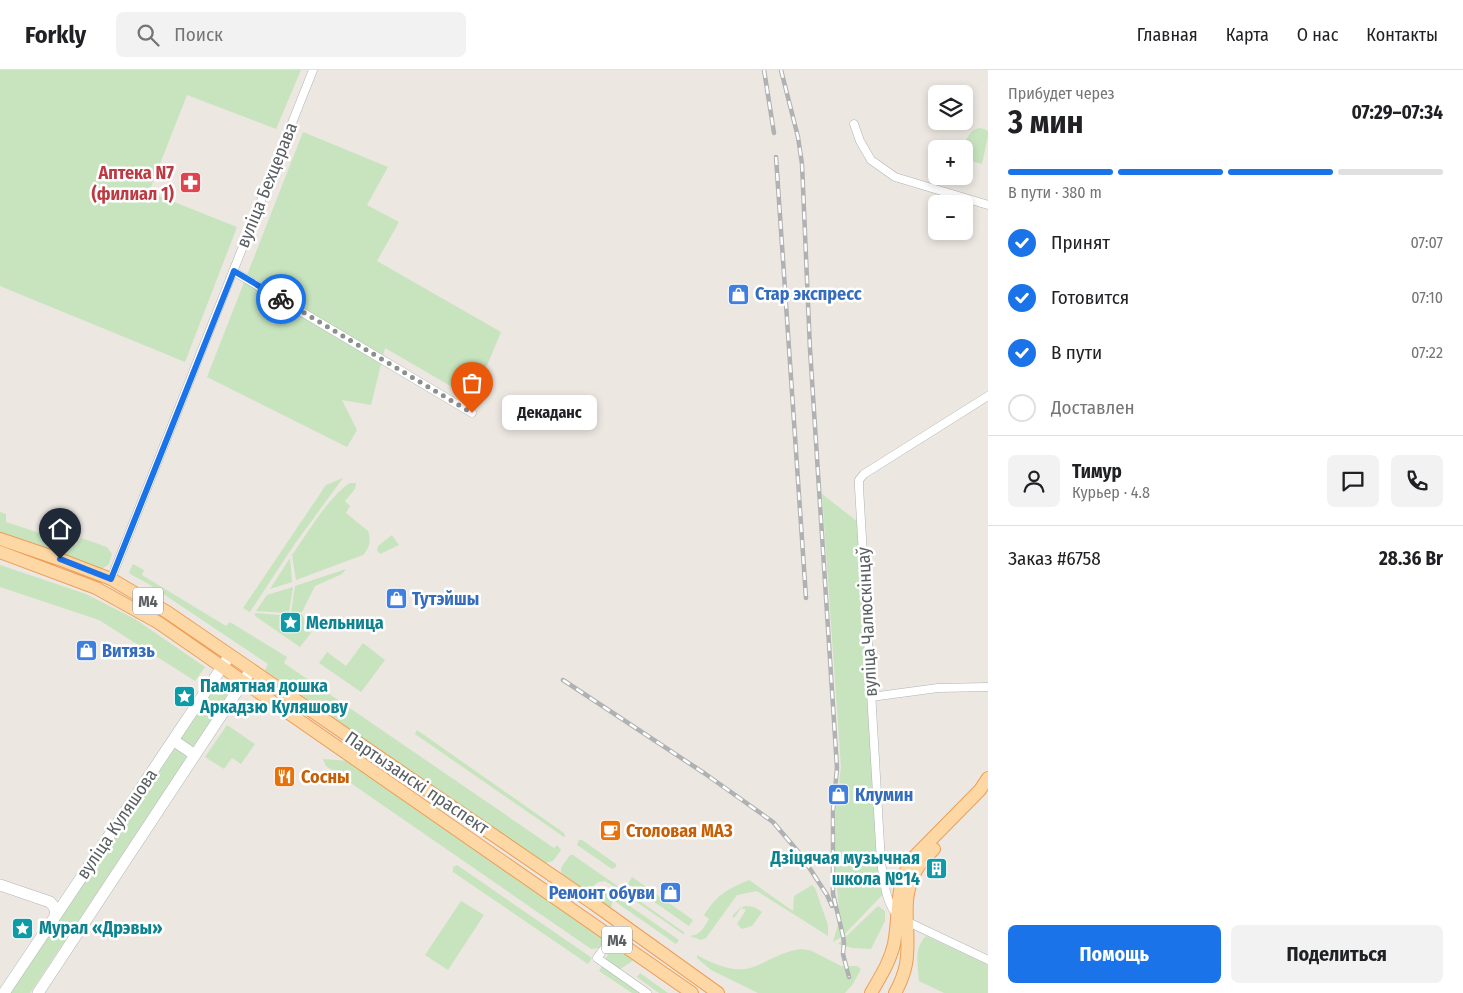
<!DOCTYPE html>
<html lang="ru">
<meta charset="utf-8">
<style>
:root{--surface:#fff;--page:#f2f2f2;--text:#202124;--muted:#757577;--line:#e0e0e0;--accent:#1a73e8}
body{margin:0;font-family:"Fira Sans Condensed",sans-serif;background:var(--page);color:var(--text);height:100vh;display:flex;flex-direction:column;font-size:19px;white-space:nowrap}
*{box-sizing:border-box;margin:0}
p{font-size:16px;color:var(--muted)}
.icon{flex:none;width:28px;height:28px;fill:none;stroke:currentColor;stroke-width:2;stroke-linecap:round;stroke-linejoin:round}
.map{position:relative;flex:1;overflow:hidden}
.panel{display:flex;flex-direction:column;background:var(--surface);width:475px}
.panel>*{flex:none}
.buttons{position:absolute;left:928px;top:15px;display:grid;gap:10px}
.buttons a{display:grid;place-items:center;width:45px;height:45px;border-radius:8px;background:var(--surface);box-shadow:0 2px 8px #0003;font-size:25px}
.pin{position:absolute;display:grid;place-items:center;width:42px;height:42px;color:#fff;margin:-51px -21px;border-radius:50% 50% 50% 0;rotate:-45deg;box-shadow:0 0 5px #0007}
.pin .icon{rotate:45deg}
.courier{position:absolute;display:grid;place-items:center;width:50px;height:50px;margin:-25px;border:4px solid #1a73e8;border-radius:50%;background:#fff;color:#222;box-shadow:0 1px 6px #0007}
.bubble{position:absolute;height:35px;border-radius:8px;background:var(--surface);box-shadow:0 2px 8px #0003;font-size:16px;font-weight:700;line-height:35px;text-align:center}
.head em{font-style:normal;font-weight:700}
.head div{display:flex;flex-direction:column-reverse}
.head{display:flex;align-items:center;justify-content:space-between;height:85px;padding:0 20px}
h1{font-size:32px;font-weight:700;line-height:38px}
.bar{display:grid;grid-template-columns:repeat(4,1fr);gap:8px 5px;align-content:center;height:60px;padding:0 20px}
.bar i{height:6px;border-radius:4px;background:var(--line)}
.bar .on{background:var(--accent)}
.bar p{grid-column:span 4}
.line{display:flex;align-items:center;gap:12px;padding:0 20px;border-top:1px solid var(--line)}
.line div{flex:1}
.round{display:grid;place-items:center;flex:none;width:52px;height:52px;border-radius:8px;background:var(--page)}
ol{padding:0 20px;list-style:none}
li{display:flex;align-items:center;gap:15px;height:55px}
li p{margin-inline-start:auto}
li .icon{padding:5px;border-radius:50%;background:var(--accent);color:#fff;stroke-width:4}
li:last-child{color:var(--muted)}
li i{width:28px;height:28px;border:2px solid var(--line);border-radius:50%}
.cta{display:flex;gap:10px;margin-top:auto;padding:10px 20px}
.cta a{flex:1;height:58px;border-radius:8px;background:var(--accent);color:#fff;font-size:20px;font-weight:700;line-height:58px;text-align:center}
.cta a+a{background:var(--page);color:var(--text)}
header{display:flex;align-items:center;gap:30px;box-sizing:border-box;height:70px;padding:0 25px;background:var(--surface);border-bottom:1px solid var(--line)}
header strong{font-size:24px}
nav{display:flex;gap:28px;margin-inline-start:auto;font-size:18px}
.search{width:350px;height:45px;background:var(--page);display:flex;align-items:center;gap:12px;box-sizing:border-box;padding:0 18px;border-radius:8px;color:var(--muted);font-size:19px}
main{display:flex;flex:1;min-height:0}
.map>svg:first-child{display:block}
.green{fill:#c7e4be}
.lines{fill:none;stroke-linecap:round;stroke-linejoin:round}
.street-casing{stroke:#afb4b6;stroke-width:9}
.secondary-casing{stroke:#b1b6b9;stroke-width:12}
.primary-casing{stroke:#ed9e59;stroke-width:14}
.street{stroke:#fff;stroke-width:8}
.secondary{stroke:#fff;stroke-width:11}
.primary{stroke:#fdd8a5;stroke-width:12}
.rail-casing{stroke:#b0b1b2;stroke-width:4.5}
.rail{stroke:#fff;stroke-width:2.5;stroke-dasharray:8;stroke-linecap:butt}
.done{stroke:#8d8f8e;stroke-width:5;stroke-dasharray:0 9}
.route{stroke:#1a73e8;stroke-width:6}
.labels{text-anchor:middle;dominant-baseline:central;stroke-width:5;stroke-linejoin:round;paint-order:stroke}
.shield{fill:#fff;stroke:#8c8f91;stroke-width:1}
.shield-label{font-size:16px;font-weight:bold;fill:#5a5f62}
.health-label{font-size:18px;font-weight:bold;fill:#be3a42;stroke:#fff;text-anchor:end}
.street-label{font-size:18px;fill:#5a5f62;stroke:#fff}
.shop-label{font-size:18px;font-weight:bold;fill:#366cbe;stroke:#fff;text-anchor:start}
.culture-label{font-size:18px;font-weight:bold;fill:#0d838f;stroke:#fff;text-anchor:start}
.food-label{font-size:18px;font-weight:bold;fill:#c56008;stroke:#fff;text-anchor:start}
</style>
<header>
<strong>Forkly</strong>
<div class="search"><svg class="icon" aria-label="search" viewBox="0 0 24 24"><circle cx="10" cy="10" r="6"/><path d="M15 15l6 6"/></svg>Поиск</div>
<nav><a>Главная</a><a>Карта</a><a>О нас</a><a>Контакты</a></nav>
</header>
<main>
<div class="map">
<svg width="988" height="923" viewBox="0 0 988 923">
<rect width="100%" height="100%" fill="#ece7e1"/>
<!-- green -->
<path class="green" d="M0,0H301L276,59L187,25L149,122L237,157L185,292L0,216Z
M979,58L984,59L988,61V66L982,94L971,91L967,102L964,101V79H962C966,70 969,60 979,58Z
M303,62L388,97L367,135L399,152L377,191L501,262L473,329L385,278L371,335L342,330L357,360L347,377L207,307Z
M343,408L294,475L250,542L243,538L326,415Z
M350,413H356L355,419L345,431L350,436L346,443L368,461C371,470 370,478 363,485L296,510L292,485C307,464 329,426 350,413Z
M822,424L858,452L885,822L843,866L833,872L840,848L835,800L836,738L841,697Z
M0,442L6,444V452L76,475L81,468L107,477L112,484L109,494L102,499L0,464Z
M392,465L399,475L380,484L377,480L378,476Z
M290,488L292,512L270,519Z
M133,494L144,500L142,505L226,556L230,552L287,587L284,593L554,778L557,775L561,780L553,791L543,794L265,600L268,594L147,513L130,504L129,502Z
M0,495L86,524L135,549L205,597L195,611L99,550L0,517Z
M346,499L342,504L315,516L302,542L291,543L295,516Z
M293,517L289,543L256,541L267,525Z
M255,543L291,546L302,544L311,563L300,577L255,546Z
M363,573L385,590L361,622L319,593L327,582L346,596Z
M221,610L230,616V621L217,641L203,631L216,612Z
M199,637L214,646L193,677L180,670V667Z
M227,655L255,674L241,694L232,688L224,699L205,687Z
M417,660L564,763L565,766L564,767L415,664Z
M175,678L186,686V689L30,923H9Z
M323,689L349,691L601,865L603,872L599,878L591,879L326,696Z
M579,770H582L616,794V797L612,799L577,775Z
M570,785H573L619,817L618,819L605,811L598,812L591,818V827L561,806V798Z
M457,795L592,888L588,894L453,802V797Z
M632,807L693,850L689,856L628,814Z
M749,810L793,841L794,826L812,815L815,818L828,855V866L757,821L737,825L706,868L701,870L690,866C700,865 704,858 709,849L704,845C718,824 726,820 749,810Z
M605,821H608L679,870L676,874L613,830L611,838L601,831L602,823Z
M627,822L685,863L683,864L625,824Z
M461,831L484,845L448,900L425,885Z
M746,836L754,837L762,842L752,856L742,859L737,854L746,840L741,838L734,848L732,846L740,838Z
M878,836L885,841V851L871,879L852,878L838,874Z
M926,866L988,895V923H944L919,911C918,895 913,879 926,866Z
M614,876L637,888L620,899L605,889Z
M802,879L812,881L841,896H857L861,899L853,914L845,923H758L711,900L697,888V885C711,893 733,903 750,898C769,892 781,881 802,879Z
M602,896L643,923H632L599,901Z
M640,903L668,923H659L637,907Z"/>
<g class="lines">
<defs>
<path id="street" d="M854,54L860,71L871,90L895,107L988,135
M233,201L472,343
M111,509L313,0
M871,627L938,618L988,617
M897,845C885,831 884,810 881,792L859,417V410L864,404L988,326
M906,851L988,890
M613,867L597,888L647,923"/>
<path id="secondary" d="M173,670L195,685
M0,815L50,832C55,837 56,840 55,846
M4,923L230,585
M38,923L251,600"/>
<path id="primary" d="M0,469L59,489L111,509L167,542L594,834L718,923
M0,482L96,518L159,553L692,923
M871,923C880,907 890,892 894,874C900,843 894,817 913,788L980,720L988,708
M895,923C900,914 904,905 906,894C912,861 898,831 917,799C921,792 928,785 934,779"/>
</defs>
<!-- street casing -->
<use href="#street" class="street-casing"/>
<!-- secondary casing -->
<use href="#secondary" class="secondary-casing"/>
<!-- primary casing -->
<use href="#primary" class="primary-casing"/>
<!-- street -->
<use href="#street" class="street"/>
<!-- secondary -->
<use href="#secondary" class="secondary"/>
<!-- primary -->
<use href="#primary" class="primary"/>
<defs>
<path id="rail" d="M764,0L774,63
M781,0L798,67L802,94L810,279L837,698L833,741V824L843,866L844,873L843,884L849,907
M776,87L806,528
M563,610L704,703L773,752L801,785L827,825L832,836"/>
</defs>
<!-- rail casing -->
<use href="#rail" class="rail-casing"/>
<!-- rail -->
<use href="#rail" class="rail"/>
</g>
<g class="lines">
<!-- done -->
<path class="done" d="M281,229L472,343"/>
<!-- route -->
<path class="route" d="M60,489L111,509L234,201L281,229"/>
</g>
<!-- icons -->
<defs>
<symbol id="pharmacy-square" viewBox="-11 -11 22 22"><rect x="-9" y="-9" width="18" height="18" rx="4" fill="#e0444e" stroke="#fff"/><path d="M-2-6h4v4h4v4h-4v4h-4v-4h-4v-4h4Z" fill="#fff"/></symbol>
<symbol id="shop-square" viewBox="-11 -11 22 22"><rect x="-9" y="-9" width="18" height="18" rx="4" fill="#3f7fe0" stroke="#fff"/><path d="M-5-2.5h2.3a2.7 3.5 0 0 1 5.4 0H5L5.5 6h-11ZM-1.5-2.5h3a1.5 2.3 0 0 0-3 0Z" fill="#fff"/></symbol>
<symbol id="sight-square" viewBox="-11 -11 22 22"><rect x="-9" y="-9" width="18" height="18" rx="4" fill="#0f9aa8" stroke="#fff"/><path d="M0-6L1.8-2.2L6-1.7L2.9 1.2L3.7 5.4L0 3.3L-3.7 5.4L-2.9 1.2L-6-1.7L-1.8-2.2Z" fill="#fff"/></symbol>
<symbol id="restaurant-square" viewBox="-11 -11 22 22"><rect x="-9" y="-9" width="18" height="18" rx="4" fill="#e8710a" stroke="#fff"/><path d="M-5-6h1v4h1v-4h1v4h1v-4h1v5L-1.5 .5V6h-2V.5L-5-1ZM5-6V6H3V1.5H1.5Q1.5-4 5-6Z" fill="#fff"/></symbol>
<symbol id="cafe-square" viewBox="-11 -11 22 22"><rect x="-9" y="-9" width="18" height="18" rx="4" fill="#e8710a" stroke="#fff"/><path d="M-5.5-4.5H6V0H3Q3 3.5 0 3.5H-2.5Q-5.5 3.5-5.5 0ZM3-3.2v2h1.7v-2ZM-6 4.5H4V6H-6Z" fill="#fff"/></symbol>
<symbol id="building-square" viewBox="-11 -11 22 22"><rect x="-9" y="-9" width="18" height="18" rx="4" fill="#0f9aa8" stroke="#fff"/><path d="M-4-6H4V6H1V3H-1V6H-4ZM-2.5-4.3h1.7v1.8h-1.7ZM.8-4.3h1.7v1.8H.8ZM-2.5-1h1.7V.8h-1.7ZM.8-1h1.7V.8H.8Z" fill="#fff"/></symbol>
</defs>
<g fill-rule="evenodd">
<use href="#pharmacy-square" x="178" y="100" width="25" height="25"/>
<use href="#shop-square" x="726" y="212" width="25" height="25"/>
<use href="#shop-square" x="384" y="516" width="25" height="25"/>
<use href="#sight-square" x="278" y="540" width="25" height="25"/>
<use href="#shop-square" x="74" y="568" width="25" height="25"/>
<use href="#sight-square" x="172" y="614" width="25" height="25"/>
<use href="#restaurant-square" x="272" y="694" width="25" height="25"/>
<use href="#shop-square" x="826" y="712" width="25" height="25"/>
<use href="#cafe-square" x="598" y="748" width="25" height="25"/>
<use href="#building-square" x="924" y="786" width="25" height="25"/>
<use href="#shop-square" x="658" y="810" width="25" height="25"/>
<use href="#sight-square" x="10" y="846" width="25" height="25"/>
</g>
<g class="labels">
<!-- shield labels -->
<g class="shield">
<rect x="133" y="517.5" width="30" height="27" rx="4"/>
<rect x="602" y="856.5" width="30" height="27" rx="4"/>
</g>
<g class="shield-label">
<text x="148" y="531">М4</text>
<text x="617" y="870">М4</text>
</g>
<!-- health labels -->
<g class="health-label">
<text x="174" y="103">Аптека N7<tspan x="174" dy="21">(филиал 1)</tspan></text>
</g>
<!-- street labels -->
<g class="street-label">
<text transform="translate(267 115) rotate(-68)">вуліца Бехцерава</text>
<text transform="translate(867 552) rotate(-93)">вуліца Чалюскінцаў</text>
<text transform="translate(417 713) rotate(34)">Партызанскі праспект</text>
<text transform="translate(117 754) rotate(-56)">вуліца Куляшова</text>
</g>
<!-- shop labels -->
<g class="shop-label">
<text x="755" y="224">Стар экспресс</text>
<text x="412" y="529">Тутэйшы</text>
<text x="102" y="581">Витязь</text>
<text x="855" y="725">Клумин</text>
<text x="655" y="823" text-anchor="end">Ремонт обуви</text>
</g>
<!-- culture labels -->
<g class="culture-label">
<text x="306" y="553">Мельница</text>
<text x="200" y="616">Памятная дошка<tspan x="200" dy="21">Аркадзю Куляшову</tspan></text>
<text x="920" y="788" text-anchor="end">Дзіцячая музычная<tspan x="920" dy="21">школа №14</tspan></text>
<text x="39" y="858">Мурал «Дрэвы»</text>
</g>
<!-- food labels -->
<g class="food-label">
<text x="301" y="707">Сосны</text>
<text x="626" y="761">Столовая МАЗ</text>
</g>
</g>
</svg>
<div class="buttons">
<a><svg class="icon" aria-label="layers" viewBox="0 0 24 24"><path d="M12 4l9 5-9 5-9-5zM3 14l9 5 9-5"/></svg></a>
<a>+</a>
<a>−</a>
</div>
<div class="pin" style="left:472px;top:343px;background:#ea580c"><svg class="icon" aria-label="bag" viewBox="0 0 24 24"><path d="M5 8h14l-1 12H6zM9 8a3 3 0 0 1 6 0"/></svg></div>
<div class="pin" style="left:60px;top:489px;background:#1f2937"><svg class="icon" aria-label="home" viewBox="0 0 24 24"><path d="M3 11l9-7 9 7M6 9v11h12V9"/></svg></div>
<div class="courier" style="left:281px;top:229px"><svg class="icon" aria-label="bike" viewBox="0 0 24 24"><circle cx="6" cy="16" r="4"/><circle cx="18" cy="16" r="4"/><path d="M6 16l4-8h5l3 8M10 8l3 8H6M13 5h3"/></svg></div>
<div class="bubble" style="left:502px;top:325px;width:95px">Декаданс</div>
</div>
<section class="panel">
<div class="head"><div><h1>3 мин</h1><p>Прибудет через</p></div><em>07:29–07:34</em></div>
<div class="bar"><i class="on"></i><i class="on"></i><i class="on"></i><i></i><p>В пути · 380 m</p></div>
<ol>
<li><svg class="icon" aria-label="check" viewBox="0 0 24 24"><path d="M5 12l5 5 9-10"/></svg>Принят<p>07:07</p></li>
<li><svg class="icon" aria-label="check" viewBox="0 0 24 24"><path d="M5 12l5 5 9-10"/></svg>Готовится<p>07:10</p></li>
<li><svg class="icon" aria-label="check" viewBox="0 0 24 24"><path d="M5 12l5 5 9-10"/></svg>В пути<p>07:22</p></li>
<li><i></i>Доставлен</li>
</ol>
<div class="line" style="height:90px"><a class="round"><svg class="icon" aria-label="person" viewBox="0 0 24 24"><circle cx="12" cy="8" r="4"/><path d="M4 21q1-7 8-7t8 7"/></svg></a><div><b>Тимур</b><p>Курьер · 4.8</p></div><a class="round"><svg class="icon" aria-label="chat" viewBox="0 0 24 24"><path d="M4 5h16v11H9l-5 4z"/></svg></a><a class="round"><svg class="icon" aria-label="phone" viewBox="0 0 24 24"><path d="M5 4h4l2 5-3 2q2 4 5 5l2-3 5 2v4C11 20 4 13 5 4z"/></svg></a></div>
<div class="line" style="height:65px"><div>Заказ #6758</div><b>28.36 Br</b></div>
<div class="cta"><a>Помощь</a><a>Поделиться</a></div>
</section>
</main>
